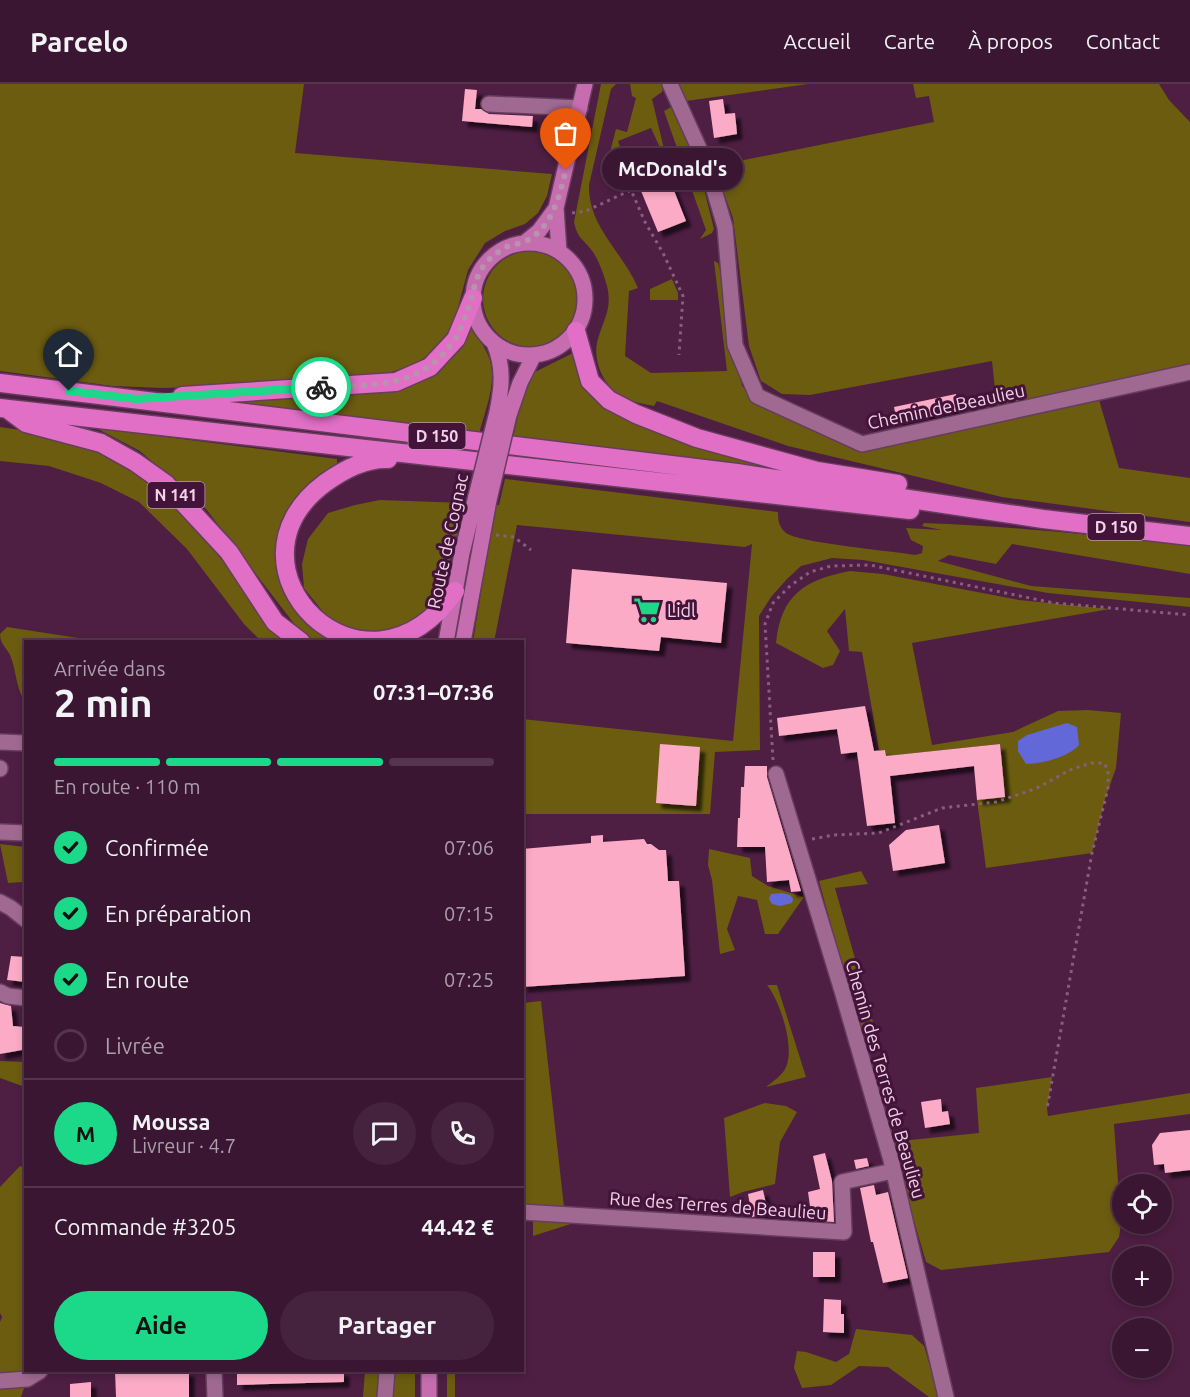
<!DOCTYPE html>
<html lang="fr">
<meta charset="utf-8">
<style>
:root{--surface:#3a1632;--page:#45233e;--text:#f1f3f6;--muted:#ab9fac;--line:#54354d;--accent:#1bd988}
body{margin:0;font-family:Ubuntu,sans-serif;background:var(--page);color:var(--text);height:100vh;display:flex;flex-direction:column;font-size:22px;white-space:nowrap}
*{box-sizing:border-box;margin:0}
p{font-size:20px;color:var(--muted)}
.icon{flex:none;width:33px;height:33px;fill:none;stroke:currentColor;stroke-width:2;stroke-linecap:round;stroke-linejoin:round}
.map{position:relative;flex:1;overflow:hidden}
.panel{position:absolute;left:24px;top:556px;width:500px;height:732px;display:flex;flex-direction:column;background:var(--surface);border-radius:0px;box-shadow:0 3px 9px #0003,0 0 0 2px var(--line)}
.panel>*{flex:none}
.fabs{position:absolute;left:1112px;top:1090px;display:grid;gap:12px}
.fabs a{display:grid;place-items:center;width:60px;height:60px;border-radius:50%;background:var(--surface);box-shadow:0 3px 9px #0003,0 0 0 2px var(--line);font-size:30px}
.pin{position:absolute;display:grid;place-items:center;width:51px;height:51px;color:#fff;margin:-62px -26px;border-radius:50% 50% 50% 0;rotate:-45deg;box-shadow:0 0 6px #0007}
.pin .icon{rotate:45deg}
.courier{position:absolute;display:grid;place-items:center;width:60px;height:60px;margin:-30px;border:4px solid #1bd988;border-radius:50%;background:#fff;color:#222;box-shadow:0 2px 8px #0007}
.bubble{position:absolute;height:42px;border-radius:21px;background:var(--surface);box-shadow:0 3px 9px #0003,0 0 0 2px var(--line);font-size:20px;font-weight:600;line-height:42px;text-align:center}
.head em{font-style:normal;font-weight:600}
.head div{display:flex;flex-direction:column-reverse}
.head{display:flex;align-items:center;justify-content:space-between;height:102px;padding:0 30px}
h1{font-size:39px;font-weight:600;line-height:45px}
.bar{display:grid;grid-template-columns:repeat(4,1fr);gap:9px 6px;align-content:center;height:72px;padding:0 30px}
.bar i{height:8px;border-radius:4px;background:var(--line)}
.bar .current{background:var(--accent)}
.bar p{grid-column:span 4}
.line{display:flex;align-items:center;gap:15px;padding:0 30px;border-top:2px solid var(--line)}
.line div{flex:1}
.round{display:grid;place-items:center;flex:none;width:63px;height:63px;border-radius:32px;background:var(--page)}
ol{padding:0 30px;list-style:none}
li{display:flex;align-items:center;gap:18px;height:66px}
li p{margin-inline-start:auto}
li .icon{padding:6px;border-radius:50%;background:var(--accent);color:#111;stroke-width:4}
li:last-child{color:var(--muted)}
li i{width:33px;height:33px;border:3px solid var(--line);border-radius:50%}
.action{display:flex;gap:12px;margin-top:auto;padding:12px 30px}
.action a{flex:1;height:69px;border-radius:36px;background:var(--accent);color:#111;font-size:24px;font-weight:600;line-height:69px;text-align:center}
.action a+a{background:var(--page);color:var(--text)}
header{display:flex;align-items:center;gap:36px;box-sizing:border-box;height:84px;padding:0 30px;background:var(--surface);border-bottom:2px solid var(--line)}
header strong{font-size:28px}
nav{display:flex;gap:33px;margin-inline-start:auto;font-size:21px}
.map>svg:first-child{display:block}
.green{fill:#6b5c0f}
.water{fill:#6268d7}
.building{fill:#fcabc6;filter:url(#shadow)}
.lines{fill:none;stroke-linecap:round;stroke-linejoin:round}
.minor-casing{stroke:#673d5e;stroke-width:18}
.major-casing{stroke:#673d5e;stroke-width:18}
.highway-casing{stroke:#673d5e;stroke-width:21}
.path{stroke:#885e7e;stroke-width:3;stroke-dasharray:3 4.5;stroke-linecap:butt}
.minor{stroke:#a06991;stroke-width:15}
.major{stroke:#c66db0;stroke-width:15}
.highway{stroke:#e06fc5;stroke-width:18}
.major-bridge-casing{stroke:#673d5e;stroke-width:18;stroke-linecap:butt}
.major-bridge{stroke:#c66db0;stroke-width:15}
.done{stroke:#b893ae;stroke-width:6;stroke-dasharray:0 10.8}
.route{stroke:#1bd988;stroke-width:8}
.labels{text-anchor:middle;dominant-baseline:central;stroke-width:6;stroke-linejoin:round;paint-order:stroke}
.shield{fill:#431339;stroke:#bd99b3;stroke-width:1.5}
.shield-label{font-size:16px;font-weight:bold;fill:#f1d2e7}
.street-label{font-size:18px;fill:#f1d2e7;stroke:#431339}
.poi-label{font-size:18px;fill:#f1d2e7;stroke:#431339;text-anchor:start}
</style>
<header>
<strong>Parcelo</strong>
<nav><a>Accueil</a><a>Carte</a><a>À propos</a><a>Contact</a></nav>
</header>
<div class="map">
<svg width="1190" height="1313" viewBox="0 0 1190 1313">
<defs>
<filter id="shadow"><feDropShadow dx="5.5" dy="5.5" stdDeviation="1.5" flood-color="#0009"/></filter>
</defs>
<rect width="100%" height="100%" fill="#4e1e43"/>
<!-- green -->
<path class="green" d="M0,0H304L295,69L552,90L547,112L538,129L525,140L505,147L485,159L468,186L456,231L447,250L427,272L415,280L386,290L232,302L162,304L113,302L0,287Z
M601,0H616L611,5L589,101C588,143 623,168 638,204L629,207L625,272L651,289L727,287L714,177L718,179L722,193L742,302L756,316L870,366L997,324L992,277L810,311L782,310L761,297L749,262L733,134L714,82L934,38L929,12L916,14L913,0H1159L1169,16L1190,38V288L1097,309L1119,384L1190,394V438L1002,413L788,362L657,317L654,322C644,320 632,318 623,313C605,304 593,279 597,259C602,237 613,226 607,202C604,191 599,177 593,168C583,154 578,156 574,138Z
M630,0H661L663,4L662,8L652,15L664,65L661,66L651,44L618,57L623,71L614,74L627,105L623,106L609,72L616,45L627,48L636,14L632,12Z
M679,0H808L686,17Z
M671,23L699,85L714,145L712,149L700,155L706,146L664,27Z
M483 215a48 48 0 1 1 96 0a48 48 0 1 1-96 0Z
M672,195L678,209V216H650V205Z
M470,238C474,251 483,259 488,271C499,295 485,326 479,350L230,321L232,315L325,313L392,305Z
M577,267L589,304L802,389L801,394L513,354L525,301L535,288Z
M0,343C27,347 55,350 81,359C174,388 226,487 283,558H262L244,540L187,465L139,418L101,399L49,382L0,377Z
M96,344L337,375V382L290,429L279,454L280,484L288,513L307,541L334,558H314L302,550L206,425L140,367Z
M505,395L778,428C778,437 779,443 786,449C800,459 892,467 915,471L922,469L923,462L911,456L906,444L942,446L922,442L924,439C1013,442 1102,452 1190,462V490L1012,460L996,480L949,471L938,477L1031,502L1190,514V523L1048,509L863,476L832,474L801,482L787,495L771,513L759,532L760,666L715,668L710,730H522V635L733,657L752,460L745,463L517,441L494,558H473L495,421H499Z
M380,416L465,419L452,471L435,517L421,531L403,541L378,548L351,546L328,534L304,504L302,480L308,455L328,429L355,421Z
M850,487L883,490L1019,516L1110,525L912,559L932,661L1013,648L1058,627L1088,626L1121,629L1116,684L1105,715L1092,769L986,784L977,716L1005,712L1000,660L886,672L885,666H879L862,568L849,567L845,525L827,547L840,567L833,581L823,584L776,559C781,511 804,496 850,487Z
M7,543L104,558H26L25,617C15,603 17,587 10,571C6,563 0,560 0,550Z
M0,760L25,763V795L23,798L8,799Z
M709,765L750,774L752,792L768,802L804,813L778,850H765L757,816L738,812L727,845L735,866L720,870L712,796L708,781Z
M861,787L868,800L835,804L875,945L860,946L819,797Z
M767,901H777L806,993L766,1003C772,998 783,991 786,983C795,963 780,917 767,901Z
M541,917L564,1123L522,1121V919Z
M0,977L25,978V1003L0,994Z
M1052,993L1047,1025L1048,1032L1190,1009V1030L1114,1040L1121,1140L1119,1153L1109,1168L941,1186L926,1178L891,1058L979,1049L976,1004Z
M765,1019L786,1022L797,1028L780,1058L775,1100L743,1108L730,1113L724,1034Z
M20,1082L25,1084L26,1287H30L21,1313H0V1238L2,1233L0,1229V1103Z
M533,1134L580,1137L533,1152Z
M856,1245L912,1251L924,1262L939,1313H929L888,1283L859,1282L831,1301L802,1304L794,1284L797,1267L806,1268L836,1278L849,1270Z
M365,1287H380L378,1313H363Z
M392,1287H415V1313H390Z
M447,1287H455V1313H447Z"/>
<!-- water -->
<path class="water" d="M1067,639L1077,643L1079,661C1069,673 1041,680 1026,680L1018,667V657L1027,651Z
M782,809L790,811L793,815L792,819L780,822L772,820L769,815L771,810Z"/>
<!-- building -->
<path class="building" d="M465,5L477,6L475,25H481L489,30L533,32L532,43L462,37Z
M723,15L725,30L735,29L737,50L714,54L709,17Z
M658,66L686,137L658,148L629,78Z
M956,310L959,327L897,339L894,323Z
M572,485L727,499L721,559L661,553L659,567L566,559Z
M865,622L874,667L885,666L886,672L1000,660L1005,713L977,716L974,682L890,692L895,739L867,742L857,668L841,670L837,645L779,652L777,634Z
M660,660L700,663L696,722L656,719Z
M745,682H767V693L801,807L791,808L789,796L767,798L765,763H737L738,734H740L741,703H744Z
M939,741L945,779L893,787L889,761L906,746Z
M603,751V758L644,755L647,760H651L659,766H666L668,797H679L685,892L522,903V879H524L522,765L591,759V752Z
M11,872L26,873V898L7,896Z
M0,919L11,922L13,942L25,943L22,966L0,970Z
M941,1015L942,1028L948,1027L950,1040L925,1044L921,1018Z
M1190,1046V1086L1165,1089L1164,1080L1154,1081L1152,1061L1160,1049Z
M825,1069L832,1097L834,1138L812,1136L808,1108L820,1105L813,1072Z
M867,1074L869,1082L856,1085L854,1076Z
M874,1101L876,1111L888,1108L908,1194L883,1199L873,1158H871L860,1104Z
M763,1106L768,1129L752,1133L748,1110Z
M813,1168H835V1193H813Z
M824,1215L841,1216V1230H844V1249L823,1248Z
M115,1287H189V1313H116Z
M237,1287H344V1298L237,1301Z
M91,1298V1313H70V1300Z"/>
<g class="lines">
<defs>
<path id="minor" d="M670,0L707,82L725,143L735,261L757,312L862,360L1190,288
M489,20L580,24
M0,658L26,659
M0,684V685
M776,690L843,910L891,1076L946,1313
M0,748L26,749
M0,818L11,824L26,836
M0,908L8,912L26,914
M522,1128L844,1148L842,1098L893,1087
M214,1287L215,1313
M0,1297L27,1295L40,1287
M385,1313L387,1287"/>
<path id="major" d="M473 215a56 56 0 1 1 112 0a56 56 0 1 1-112 0Z
M524,159L539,147L556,124
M559,167L556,124L585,0
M494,259C504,283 502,303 497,328
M509,331L520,299L534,271
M446,558L462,469L476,412
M463,558L489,416
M429,1287V1313"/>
<path id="highway" d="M576,247L590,297L609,316L636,330L697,354L817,387L898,400
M0,299L737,389L1043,435L1190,452
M182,312L396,298L430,283L456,255L473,214
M0,324L910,426
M10,327L26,339L101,359L135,378L166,400L229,468L275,538L301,558
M388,375C365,374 343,386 325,399C212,483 364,636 455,507"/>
</defs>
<!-- minor casing -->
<use href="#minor" class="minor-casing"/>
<!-- major casing -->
<use href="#major" class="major-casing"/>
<!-- highway casing -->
<use href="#highway" class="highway-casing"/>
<!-- path -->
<path class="path" d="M572,129L586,127L631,106L645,138L663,169L683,212L679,271
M496,451L514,453L531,466
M773,676L765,540L773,519L790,502L810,488L831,482L870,481L1054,519L1190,531
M812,755L834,751L879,749L942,724L996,718L1035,705L1072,685L1091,679H1104L1108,686V704L1092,769L1047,1025"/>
<!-- minor -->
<use href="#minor" class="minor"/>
<!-- major -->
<use href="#major" class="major"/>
<!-- highway -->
<use href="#highway" class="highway"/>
<defs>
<path id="major-bridge" d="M476,412L497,328
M489,416L509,331"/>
</defs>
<!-- major-bridge casing -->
<use href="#major-bridge" class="major-bridge-casing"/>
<!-- major-bridge -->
<use href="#major-bridge" class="major-bridge"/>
</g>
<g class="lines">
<!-- done -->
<path class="done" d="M321,303C375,300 421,306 455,255C460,248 463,238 466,230C473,214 474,193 485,180C492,172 501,165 511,161C515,160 520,160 524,158C552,145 559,113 566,86"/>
<!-- route -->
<path class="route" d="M69,307L137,315L321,303"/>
</g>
<!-- icons -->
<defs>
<symbol id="supermarket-bare" viewBox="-9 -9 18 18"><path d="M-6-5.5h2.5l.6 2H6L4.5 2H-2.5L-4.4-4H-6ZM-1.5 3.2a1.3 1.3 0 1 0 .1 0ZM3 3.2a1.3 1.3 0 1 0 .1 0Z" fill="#1bd988" stroke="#431339" stroke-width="2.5" paint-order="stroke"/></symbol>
</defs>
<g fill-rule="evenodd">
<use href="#supermarket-bare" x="628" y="507" width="38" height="38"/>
</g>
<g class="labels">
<!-- shield labels -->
<g class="shield">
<rect x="408.5" y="339" width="57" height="26" rx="4.5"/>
<rect x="147.5" y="398" width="57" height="26" rx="4.5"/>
<rect x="1087.5" y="430" width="57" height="26" rx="4.5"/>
</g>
<g class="shield-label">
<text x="437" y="352">D 150</text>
<text x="176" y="411">N 141</text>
<text x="1116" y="443">D 150</text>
</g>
<!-- street labels -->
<g class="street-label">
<text transform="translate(946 322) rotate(-12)">Chemin de Beaulieu</text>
<text transform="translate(447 457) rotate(-78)">Route de Cognac</text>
<text transform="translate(886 995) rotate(74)">Chemin des Terres de Beaulieu</text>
<text transform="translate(718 1121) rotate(4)">Rue des Terres de Beaulieu</text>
</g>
<!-- poi labels -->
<g class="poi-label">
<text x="667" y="526">Lidl</text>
</g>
</g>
</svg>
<div class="fabs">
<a><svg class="icon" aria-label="locate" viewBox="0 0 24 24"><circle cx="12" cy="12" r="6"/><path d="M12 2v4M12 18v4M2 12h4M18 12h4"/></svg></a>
<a>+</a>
<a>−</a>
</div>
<div class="pin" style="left:566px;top:86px;background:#ea580c"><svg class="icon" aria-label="bag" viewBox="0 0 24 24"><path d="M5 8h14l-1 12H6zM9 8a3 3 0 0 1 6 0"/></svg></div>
<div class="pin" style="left:69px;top:307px;background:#1f2937"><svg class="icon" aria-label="home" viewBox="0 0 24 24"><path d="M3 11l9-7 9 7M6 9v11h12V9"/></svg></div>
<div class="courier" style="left:321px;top:303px"><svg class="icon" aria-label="bike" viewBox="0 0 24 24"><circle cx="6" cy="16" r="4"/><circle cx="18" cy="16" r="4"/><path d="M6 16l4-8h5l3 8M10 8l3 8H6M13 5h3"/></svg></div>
<div class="bubble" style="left:602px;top:64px;width:141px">McDonald's</div>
<section class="panel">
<div class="head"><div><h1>2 min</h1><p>Arrivée dans</p></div><em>07:31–07:36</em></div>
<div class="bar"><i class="current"></i><i class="current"></i><i class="current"></i><i></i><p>En route · 110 m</p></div>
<ol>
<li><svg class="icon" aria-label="check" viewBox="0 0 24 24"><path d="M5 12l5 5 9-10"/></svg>Confirmée<p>07:06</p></li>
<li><svg class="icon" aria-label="check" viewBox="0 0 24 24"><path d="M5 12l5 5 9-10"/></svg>En préparation<p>07:15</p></li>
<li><svg class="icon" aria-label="check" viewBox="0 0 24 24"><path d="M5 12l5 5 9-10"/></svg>En route<p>07:25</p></li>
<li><i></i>Livrée</li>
</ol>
<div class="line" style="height:108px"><b class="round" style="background:var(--accent);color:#111">M</b><div><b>Moussa</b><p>Livreur · 4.7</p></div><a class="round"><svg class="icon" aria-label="chat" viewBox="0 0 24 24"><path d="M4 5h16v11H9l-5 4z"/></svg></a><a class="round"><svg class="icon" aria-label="phone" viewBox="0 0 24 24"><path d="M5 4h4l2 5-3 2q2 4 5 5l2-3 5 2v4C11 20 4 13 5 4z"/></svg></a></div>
<div class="line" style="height:78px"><div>Commande #3205</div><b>44.42 €</b></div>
<div class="action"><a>Aide</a><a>Partager</a></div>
</section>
</div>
